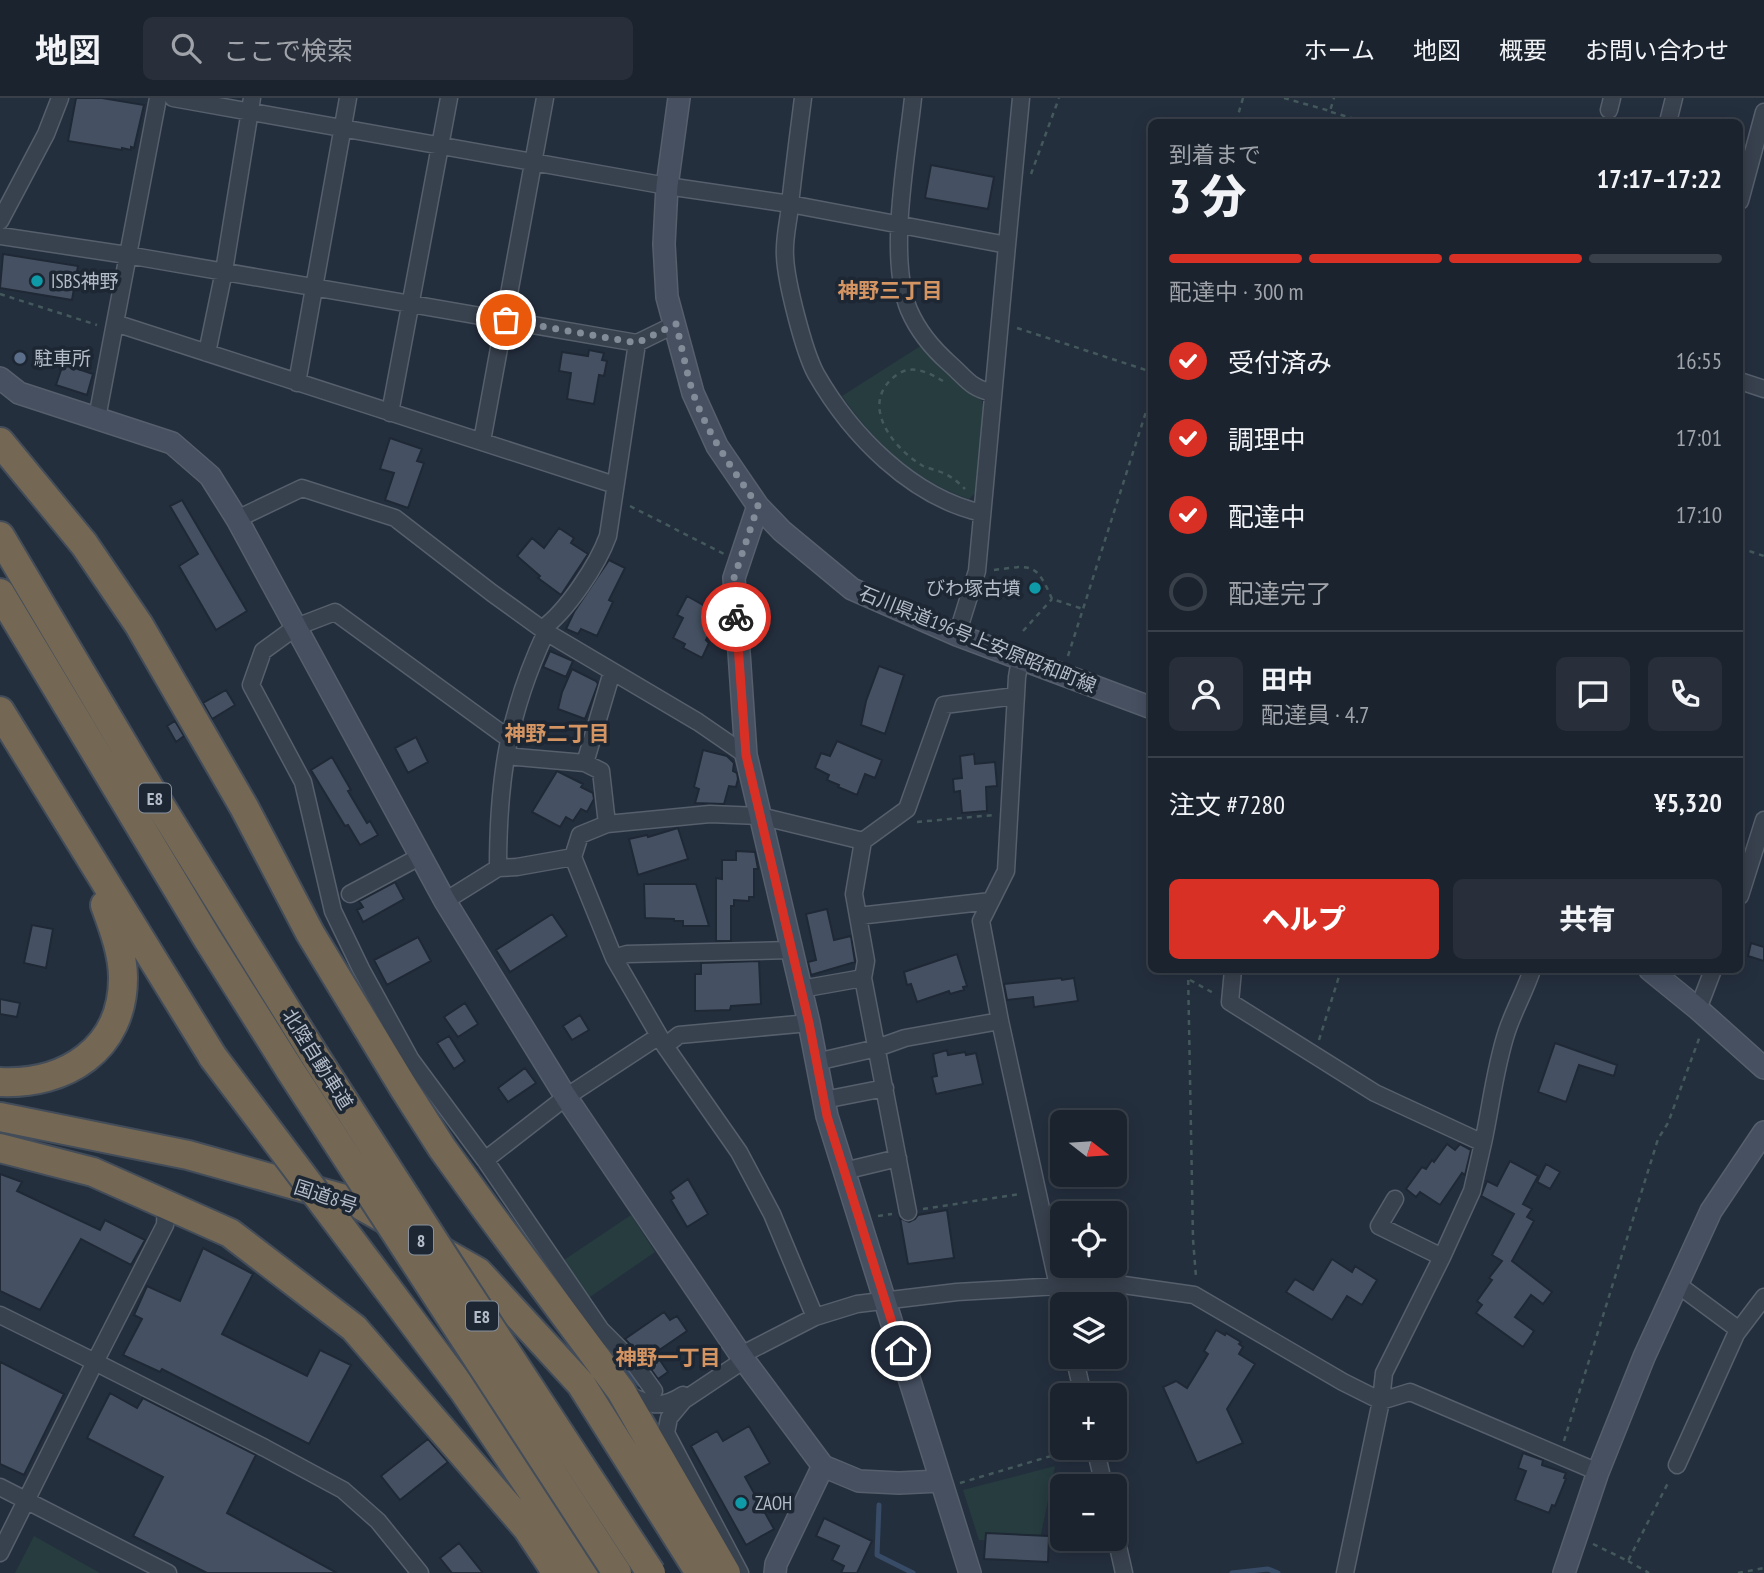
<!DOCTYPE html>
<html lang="ja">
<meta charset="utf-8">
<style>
:root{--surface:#1b232e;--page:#282f3a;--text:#f1f3f6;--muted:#a0a4aa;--line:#39404a;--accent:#d93025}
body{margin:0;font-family:"PT Sans Narrow","Noto Sans JP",sans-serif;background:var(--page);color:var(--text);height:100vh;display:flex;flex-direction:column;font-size:26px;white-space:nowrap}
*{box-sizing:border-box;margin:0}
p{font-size:23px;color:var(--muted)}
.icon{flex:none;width:38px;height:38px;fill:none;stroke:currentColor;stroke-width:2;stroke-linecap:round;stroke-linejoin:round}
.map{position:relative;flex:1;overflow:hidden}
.side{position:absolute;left:1148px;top:21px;width:595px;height:854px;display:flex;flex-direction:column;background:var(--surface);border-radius:10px;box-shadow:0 4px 18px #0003,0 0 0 2px var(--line)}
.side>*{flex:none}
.needle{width:46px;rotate:107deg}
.buttons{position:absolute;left:1050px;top:1012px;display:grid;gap:14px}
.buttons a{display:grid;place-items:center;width:77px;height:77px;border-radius:10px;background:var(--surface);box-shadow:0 4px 18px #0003,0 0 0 2px var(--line);font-size:35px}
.pin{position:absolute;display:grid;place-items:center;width:60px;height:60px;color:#fff;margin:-30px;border:4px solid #fff;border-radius:50%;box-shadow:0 2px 7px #0007}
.courier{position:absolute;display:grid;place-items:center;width:70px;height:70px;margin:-35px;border:5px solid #d93025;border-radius:50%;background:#fff;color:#222;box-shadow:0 2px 9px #0007}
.summary em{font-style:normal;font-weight:800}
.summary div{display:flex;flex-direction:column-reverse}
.summary{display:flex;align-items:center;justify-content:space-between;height:119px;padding:0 21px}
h1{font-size:46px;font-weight:800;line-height:52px}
.bar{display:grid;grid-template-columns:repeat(4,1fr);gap:10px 7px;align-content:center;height:84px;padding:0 21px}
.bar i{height:9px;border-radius:5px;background:var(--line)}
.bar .current{background:var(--accent)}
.bar p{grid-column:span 4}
.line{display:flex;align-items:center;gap:18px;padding:0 21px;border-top:2px solid var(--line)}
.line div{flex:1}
.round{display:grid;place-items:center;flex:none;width:74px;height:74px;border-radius:10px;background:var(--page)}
ol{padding:0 21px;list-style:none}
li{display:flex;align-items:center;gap:21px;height:77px}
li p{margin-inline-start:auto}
li .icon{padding:7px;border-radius:50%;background:var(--accent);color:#fff;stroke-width:4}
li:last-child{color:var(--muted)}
li i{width:38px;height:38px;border:4px solid var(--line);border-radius:50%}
.action{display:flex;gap:14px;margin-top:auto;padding:14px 21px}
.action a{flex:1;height:80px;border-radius:10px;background:var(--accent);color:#fff;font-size:28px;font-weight:800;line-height:80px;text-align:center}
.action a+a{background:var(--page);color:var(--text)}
header{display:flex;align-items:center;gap:42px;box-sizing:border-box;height:98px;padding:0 35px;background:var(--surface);border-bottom:2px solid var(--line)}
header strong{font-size:33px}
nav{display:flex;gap:38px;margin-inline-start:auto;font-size:24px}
.search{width:490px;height:63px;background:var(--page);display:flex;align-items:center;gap:18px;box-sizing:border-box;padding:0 24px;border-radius:10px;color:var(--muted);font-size:26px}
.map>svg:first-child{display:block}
.green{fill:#263c3f}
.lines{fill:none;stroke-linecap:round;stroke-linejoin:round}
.stream{stroke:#394c67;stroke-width:5}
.building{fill:#455162;stroke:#1f2835;stroke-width:2}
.street-casing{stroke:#565f6c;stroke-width:19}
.secondary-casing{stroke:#565f6c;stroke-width:24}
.highway-casing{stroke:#434c59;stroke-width:32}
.path{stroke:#44595c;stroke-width:2.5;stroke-dasharray:5 5;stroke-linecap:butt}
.street{stroke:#38414e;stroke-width:16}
.secondary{stroke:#465061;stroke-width:21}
.highway{stroke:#746855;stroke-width:28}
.highway-bridge-casing{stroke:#434c59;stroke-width:32;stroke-linecap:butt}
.highway-bridge{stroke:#746855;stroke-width:28}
.done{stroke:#828b98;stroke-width:7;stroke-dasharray:0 12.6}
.route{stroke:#d93025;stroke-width:9}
.culture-dot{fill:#0f9aa8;stroke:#1d2633;stroke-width:2.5}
.service-dot{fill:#5c6f8a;stroke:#1d2633;stroke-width:2.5}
.labels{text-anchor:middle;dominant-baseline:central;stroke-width:7;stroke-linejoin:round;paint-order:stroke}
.shield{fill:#1d2633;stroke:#878f9c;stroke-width:2}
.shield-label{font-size:18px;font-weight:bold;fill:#b4bcc9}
.poi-label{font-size:19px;fill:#b4bcc9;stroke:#1d2633;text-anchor:start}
.street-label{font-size:19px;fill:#b4bcc9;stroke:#1d2633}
.neighbourhood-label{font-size:21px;font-weight:bold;fill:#d59563;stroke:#1d2633}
</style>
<header>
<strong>地図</strong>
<div class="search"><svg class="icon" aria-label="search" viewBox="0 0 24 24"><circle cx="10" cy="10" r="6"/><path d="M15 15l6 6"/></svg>ここで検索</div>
<nav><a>ホーム</a><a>地図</a><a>概要</a><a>お問い合わせ</a></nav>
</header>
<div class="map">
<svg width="1764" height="1475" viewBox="0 0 1764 1475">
<rect width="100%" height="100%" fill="#242f3e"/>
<!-- green -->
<path class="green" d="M922,247L949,277L982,303L983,310L975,395L969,401C913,382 875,345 842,298Z
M631,1117L655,1154L587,1201L564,1162Z
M1055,1368L1039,1446L979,1442L963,1392Z
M34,1438L100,1475H15Z"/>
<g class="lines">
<!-- stream -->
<path class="stream" d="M620,1261L639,1286
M879,1407L877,1457L913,1475
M1232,1475L1268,1471L1278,1475"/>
</g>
<!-- building -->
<path class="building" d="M76,0H102L144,7L134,50L131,49V52L122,50V52L68,43Z
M931,67L994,79L988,111L925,100Z
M3,156L78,168L72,202L0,190Z
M589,252L604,255L602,262L607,263L604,278L599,277L594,306L567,301L571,275L559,273L562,254L588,258Z
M63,266L93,276L87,297L56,287Z
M390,340L422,351L417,363L424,365L408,410L385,402L394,375L380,371Z
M182,402L247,513L216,532L179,468L198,456L170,408Z
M559,430L574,440L571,445L588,456L561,497L538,480L540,478L517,458L532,440L544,450Z
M609,462L625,470L609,502L613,504L597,538L581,531L578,536L566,531L574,514Z
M687,498L719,516L706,542L709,545L702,560L683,550L685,546L673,540L683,520L677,517Z
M550,553L573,563L566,579L543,569Z
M879,568L904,577L885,636L861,627L866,603Z
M572,571L596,583L598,586L585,621L558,611L562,594Z
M226,592L235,607L212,621L203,605Z
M175,623L184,638L176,644L167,628Z
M416,639L428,664L408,675L395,650Z
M837,643L882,662L875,680L865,676L857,697L838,689L839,687L827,682L829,677L815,670L821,655L830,658Z
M703,652L727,658L734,665L733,673L737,675L738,681L736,689L729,688L724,706L695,705L699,691L694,689Z
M974,656L975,666L995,664L997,688L986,689L987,713L962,715L960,693L954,694L953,681L962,680L960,658Z
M332,659L351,692L348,693L367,725L370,723L378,737L360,747L348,727L345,728L311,672Z
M557,673L583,686L581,689L593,695L594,701L587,714L581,711L573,723L566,719L560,729L532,714Z
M678,730L688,761L638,777L629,741L647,737L648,739Z
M736,753L755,754L758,771H754V799H749V803L734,802V808H731V843H716V780L722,781V762H736Z
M395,784L404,801L363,824L357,812L363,809L359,803Z
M644,786H696L709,828H683V823H674V821L645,820Z
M827,811L834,842L851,838L855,864L811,877L808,864L816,862L806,816Z
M552,816L567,838L510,874L496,852Z
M32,827L53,831L46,870L24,865Z
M418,839L431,863L387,887L374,862Z
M1751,845L1764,849V863L1748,858Z
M957,856L967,888L963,889L964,892L950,896L949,893L917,904L911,886L907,887L904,874Z
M759,863L761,906L731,908L730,912L695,913V876H701V865Z
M1061,880L1062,882L1074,880L1078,903L1034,909L1033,899L1007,902L1004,886Z
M0,901L20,905L17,919L0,916Z
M465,905L478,926L458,939L444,919Z
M580,917L589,932L572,942L563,928Z
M449,938L465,963L454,971L437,945Z
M1555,945L1617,967L1614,978L1579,967L1566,1004L1538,994Z
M947,952L948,957L965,954L966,957L976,955L983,986L936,996L932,979L937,978L933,956Z
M525,970L536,985L508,1004L498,990Z
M1447,1046L1455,1052L1460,1046L1471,1052L1465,1077L1462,1075L1440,1107L1420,1094L1416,1099L1406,1091L1422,1069L1426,1071L1432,1062L1434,1064Z
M1510,1063L1538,1078L1523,1106L1532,1111L1527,1119L1534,1123L1512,1163L1552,1194L1543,1206L1531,1197L1515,1219L1534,1233L1523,1249L1476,1215L1482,1207L1477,1203L1492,1182L1489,1180L1502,1163L1492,1157L1514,1116L1481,1098L1487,1083L1497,1088Z
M1546,1066L1560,1074L1550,1091L1537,1084Z
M0,1076L22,1084L17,1093L100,1132L105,1122L145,1142L131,1167L81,1141L40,1212L0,1193Z
M688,1081L708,1116L687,1129L671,1102L674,1100L670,1094Z
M947,1112L954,1160L908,1166L900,1120L909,1124L915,1121L918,1117Z
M203,1150L253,1176L222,1236L307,1278L320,1252L351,1267L309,1346L162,1271L160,1274L123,1257L142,1221L134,1217L147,1188L180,1203Z
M1332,1161L1352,1174L1355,1168L1377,1182L1362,1207L1347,1198L1332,1222L1286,1194L1295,1181L1313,1192Z
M664,1214L670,1222L677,1218L687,1233L655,1255L668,1274L658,1281L642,1259L625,1241Z
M1216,1232L1225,1237L1226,1235L1241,1244L1239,1246L1243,1249L1239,1256L1255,1266L1227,1311L1243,1345L1197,1365L1163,1289L1176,1283L1187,1290L1208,1256L1204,1253Z
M0,1264L64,1296L24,1377L0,1366Z
M110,1295L137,1310L143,1300L256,1357L227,1415L337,1475H207L133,1438L163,1379L87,1340Z
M749,1328L770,1365L745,1379L774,1431L746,1447L691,1348L717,1333L723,1343Z
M428,1341L448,1364L400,1402L381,1378Z
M1523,1355L1543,1362L1542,1367L1566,1375L1564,1380L1566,1381L1555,1408L1552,1407L1549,1415L1515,1402L1526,1373L1518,1370Z
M824,1420L872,1443L857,1475H841L844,1468L832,1462L839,1448L816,1438Z
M986,1435L1049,1438L1048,1464L984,1461Z
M459,1445L483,1475H452L440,1460Z"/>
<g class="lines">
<defs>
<path id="street" d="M158,0L115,225L615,387
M173,0L667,88L790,106L1007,147L1021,0
M803,0C798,39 793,77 789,116C787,130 784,144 785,158C786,184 804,254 816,276C851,337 911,399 982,415
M913,0C907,57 887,159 909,212C918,233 933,251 950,266C967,281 970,290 993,295
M1609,12L1612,0
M1668,24L1674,0
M1740,103L1764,14
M0,123L46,36L60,0
M0,138L127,157L637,245L676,226
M207,255L224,173L252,0
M1740,283L1764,291
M297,285L348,0
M390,315L449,0
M97,320L115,225
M482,343L545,0
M237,421L302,390L395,420L492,495L546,534L698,624L746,657
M542,531C567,513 598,466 608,438L637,245
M957,537L977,473L1007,147
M1020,562L1017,579L1006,773L981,823L1000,923L1062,1206
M506,658L585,665
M607,726L601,673L585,665L612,574
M573,759L580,737L607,726L710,716L760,718L863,743
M498,770C498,681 508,615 546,534
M350,796L421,758
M1740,798L1764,722
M445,803L498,770L517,769L573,759L614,860L665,948L739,1054L772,1116L815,1219
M858,818L991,803
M614,860L627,856L792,852
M1233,872L1230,904L1375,995L1483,1045C1491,1008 1495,969 1507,933C1514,912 1525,893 1532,872
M801,891L863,880
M1698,911L1713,872
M665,948L679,937L809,925
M816,964L877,950L905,940L1000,923
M824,1002L885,990
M485,1062L411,962L361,871L333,813L303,684L251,587L263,553L296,529L335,514L508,640
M844,1073L898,1060
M1395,1101L1379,1128L1442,1159
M166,1105L165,1127L95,1264L265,1350L343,1392L378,1423L420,1475
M908,1114L863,880L866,863L854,796L863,743L907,711L944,607L1016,598
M1677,1186L1739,1232
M0,1217L95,1264L0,1455
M741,1257L815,1219L857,1206L957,1194L1110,1185L1194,1197L1343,1284L1381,1303L1410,1294L1598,1374
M1074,1258L1083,1297
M654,1293L634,1265L601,1232L485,1062L566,999L659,938
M623,1294C648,1306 658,1313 683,1297
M1095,1349L1104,1388
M1677,1367L1736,1236L1764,1199
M0,1389L168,1475
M1115,1435L1124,1475
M740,1475L666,1335L669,1320L684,1302L744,1262
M1345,1475L1381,1303L1384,1275L1442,1159L1472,1093L1483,1045"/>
<path id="secondary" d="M679,0L667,88L664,146L667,199L693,295L717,348L758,408L782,433L852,491L957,537L1152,610
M0,280L19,295L172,345L210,378L237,421L445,803L490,876L566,999L744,1262L823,1368L776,1466L775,1475
M758,408L734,480L746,657L809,925L827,1018L970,1475
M1650,872L1698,911L1764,970
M823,1368L859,1383L899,1385L940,1383
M1564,1475L1598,1374L1644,1259L1711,1113L1764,1034"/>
<path id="highway" d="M0,344L84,446L139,527L244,709L310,835L405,992L442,1050L486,1111L621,1293L726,1475
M0,438L150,691L315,958
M0,495L207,840L290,972
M0,613L213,959
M0,984C66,987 123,951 123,880C123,855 113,829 105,807
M0,1019L188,1057L355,1104L394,1126
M0,1050L93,1074L230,1135L354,1230L527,1430L557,1475
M432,1148L478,1174L581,1286L700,1475
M387,1190L464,1293L588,1475"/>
</defs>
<!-- street casing -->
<use href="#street" class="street-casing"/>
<!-- secondary casing -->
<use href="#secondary" class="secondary-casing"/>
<!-- highway casing -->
<use href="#highway" class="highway-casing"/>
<!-- path -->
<path class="path" d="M1284,0L1330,13L1334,0
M1331,14L1365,24
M1236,24L1243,0
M1031,76L1059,0
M0,196L97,227
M1017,230L1152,274
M943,283C929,275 913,266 898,276C857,304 892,350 923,368C927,370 933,371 938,373C950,377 957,383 965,391
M630,408L724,456
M1740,450L1764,458
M994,472C1032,467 1036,464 1052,501L1083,511
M1023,533L1052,501
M1068,558L1152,295
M917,724L994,717
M1188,872L1193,1141L1196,1179
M1190,882L1215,896
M1319,942L1341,872
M923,1111L1020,1096
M878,1118L892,1116
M1564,1343L1658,1041L1668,1025L1700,938
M960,1385L1078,1350
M1593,1446L1628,1463L1669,1383
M1628,1463L1649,1475
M1738,1475L1764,1470"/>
<!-- street -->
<use href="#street" class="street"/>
<!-- secondary -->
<use href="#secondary" class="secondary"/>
<!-- highway -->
<use href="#highway" class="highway"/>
<defs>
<path id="highway-bridge" d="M315,958L450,1168L651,1475
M213,959L387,1190
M290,972L617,1475"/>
</defs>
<!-- highway-bridge casing -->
<use href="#highway-bridge" class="highway-bridge-casing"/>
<!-- highway-bridge -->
<use href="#highway-bridge" class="highway-bridge"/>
</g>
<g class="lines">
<!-- done -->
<path class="done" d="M506,222L637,245L676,226C682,249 686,273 693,295C708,337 733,372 758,408L734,480L736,519"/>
<!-- route -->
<path class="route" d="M736,519L746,657L809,925L827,1018L901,1253"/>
</g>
<!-- markers -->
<g class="culture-dot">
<circle cx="37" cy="183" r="7"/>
<circle cx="1035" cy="490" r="7"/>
<circle cx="741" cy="1405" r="7"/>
</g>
<circle class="service-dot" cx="20" cy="260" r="7"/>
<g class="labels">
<!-- shield labels -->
<g class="shield">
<rect x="139" y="685.5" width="32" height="29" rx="5"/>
<rect x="409" y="1127.5" width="24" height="29" rx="5"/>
<rect x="466" y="1203.5" width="32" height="29" rx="5"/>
</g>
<g class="shield-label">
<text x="155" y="700">E8</text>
<text x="421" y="1142">8</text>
<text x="482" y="1218">E8</text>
</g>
<!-- poi labels -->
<g class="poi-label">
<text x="51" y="183">ISBS神野</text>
<text x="34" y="260">駐車所</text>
<text x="1021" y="490" text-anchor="end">びわ塚古墳</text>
<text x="755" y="1405">ZAOH</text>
</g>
<!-- street labels -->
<g class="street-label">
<text transform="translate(978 541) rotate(22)">石川県道196号上安原昭和町線</text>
<text transform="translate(318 961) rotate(58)">北陸自動車道</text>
<text transform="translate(326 1098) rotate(18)">国道8号</text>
</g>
<!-- neighbourhood labels -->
<g class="neighbourhood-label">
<text x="890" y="192">神野三丁目</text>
<text x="557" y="635">神野二丁目</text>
<text x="668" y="1259">神野一丁目</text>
</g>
</g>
</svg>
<div class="buttons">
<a><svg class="needle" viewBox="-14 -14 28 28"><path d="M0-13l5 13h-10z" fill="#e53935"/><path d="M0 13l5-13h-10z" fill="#a0a4aa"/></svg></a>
<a><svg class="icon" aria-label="locate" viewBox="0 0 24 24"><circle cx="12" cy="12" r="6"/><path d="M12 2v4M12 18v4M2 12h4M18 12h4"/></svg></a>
<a><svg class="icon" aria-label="layers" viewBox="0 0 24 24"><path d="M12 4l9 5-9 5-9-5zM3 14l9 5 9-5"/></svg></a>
<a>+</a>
<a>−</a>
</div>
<div class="pin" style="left:506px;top:222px;background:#ea580c"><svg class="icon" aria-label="bag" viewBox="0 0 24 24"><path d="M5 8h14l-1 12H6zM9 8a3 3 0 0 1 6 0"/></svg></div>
<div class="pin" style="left:901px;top:1253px;background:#1f2937"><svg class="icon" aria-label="home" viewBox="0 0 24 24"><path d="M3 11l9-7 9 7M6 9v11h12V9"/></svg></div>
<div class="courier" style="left:736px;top:519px"><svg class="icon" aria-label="bike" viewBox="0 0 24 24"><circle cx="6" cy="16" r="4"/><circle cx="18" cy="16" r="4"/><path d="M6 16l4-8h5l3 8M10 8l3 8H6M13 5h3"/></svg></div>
<section class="side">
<div class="summary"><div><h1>3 分</h1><p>到着まで</p></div><em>17:17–17:22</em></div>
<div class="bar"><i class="current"></i><i class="current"></i><i class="current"></i><i></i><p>配達中 · 300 m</p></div>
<ol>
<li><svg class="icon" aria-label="check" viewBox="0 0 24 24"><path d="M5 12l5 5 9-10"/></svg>受付済み<p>16:55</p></li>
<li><svg class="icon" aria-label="check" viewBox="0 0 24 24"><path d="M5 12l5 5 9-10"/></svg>調理中<p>17:01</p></li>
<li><svg class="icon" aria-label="check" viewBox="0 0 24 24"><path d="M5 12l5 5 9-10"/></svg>配達中<p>17:10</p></li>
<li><i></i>配達完了</li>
</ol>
<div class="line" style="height:126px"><a class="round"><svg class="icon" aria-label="person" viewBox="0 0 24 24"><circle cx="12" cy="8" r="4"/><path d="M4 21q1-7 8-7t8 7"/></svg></a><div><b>田中</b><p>配達員 · 4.7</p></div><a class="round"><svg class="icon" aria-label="chat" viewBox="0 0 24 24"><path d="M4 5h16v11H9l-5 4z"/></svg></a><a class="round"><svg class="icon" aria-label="phone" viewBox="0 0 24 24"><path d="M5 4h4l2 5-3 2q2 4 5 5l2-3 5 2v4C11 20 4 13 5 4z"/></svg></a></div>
<div class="line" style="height:91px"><div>注文 #7280</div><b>¥5,320</b></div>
<div class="action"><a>ヘルプ</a><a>共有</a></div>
</section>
</div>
